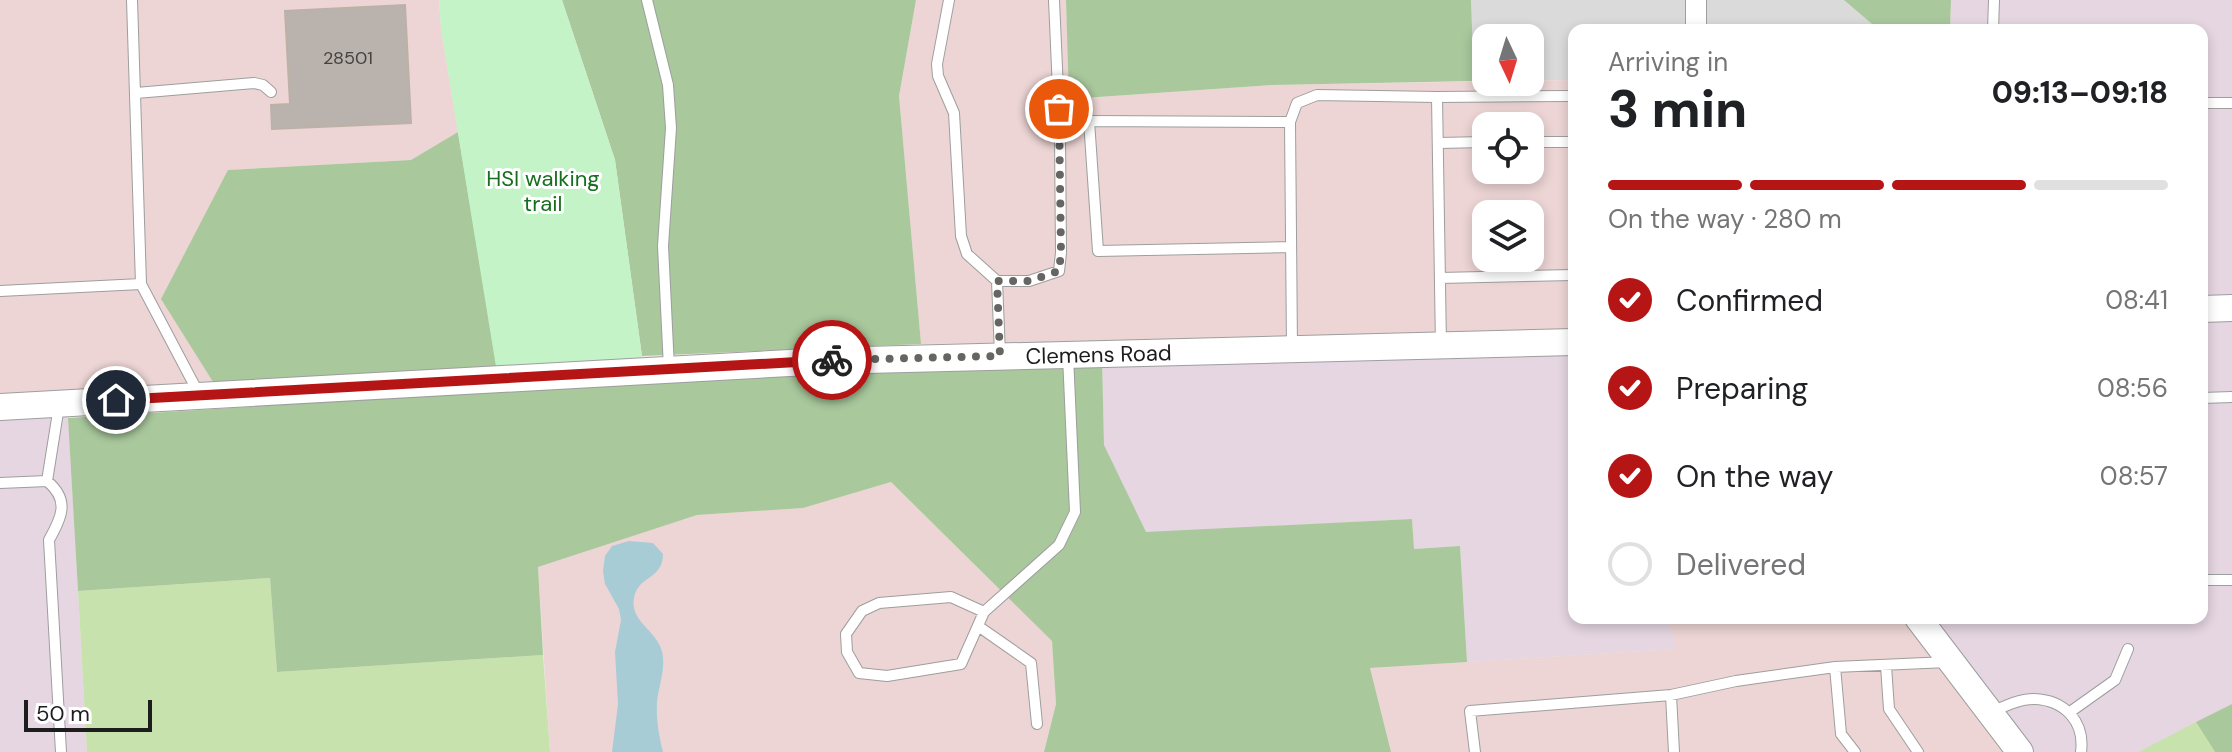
<!DOCTYPE html>
<meta charset="utf-8">
<style>
:root{--surface:#fff;--page:#f6f6f6;--text:#202124;--muted:#757577;--line:#e0e0e0;--accent:#b51514}
body{margin:0;font-family:"DM Sans",sans-serif;background:var(--page);color:var(--text);height:100vh;display:flex;flex-direction:column;font-size:30px;white-space:nowrap}
*{box-sizing:border-box;margin:0}
p{font-size:26px;color:var(--muted)}
.icon{flex:none;width:44px;height:44px;fill:none;stroke:currentColor;stroke-width:2;stroke-linecap:round;stroke-linejoin:round}
.map{position:relative;flex:1;overflow:hidden}
.side{position:absolute;left:1568px;top:24px;width:640px;height:600px;display:flex;flex-direction:column;background:var(--surface);border-radius:16px;box-shadow:0 4px 12px #0003}
.side>*{flex:none}
.needle{width:52px;rotate:176deg}
.buttons{position:absolute;left:1472px;top:24px;display:grid;gap:16px}
.buttons a{display:grid;place-items:center;width:72px;height:72px;border-radius:16px;background:var(--surface);box-shadow:0 4px 12px #0003;font-size:40px}
.scale{position:absolute;left:24px;bottom:20px;width:128px;box-sizing:border-box;padding-left:8px;border:4px solid #1d1d1d;border-top:0;font-size:22px;line-height:28px;white-space:nowrap;color:#1d1d1d;-webkit-text-stroke:6px #fff;paint-order:stroke}
.pin{position:absolute;display:grid;place-items:center;width:68px;height:68px;color:#fff;margin:-34px;border:4px solid #fff;border-radius:50%;box-shadow:0 2px 8px #0007}
.courier{position:absolute;display:grid;place-items:center;width:80px;height:80px;margin:-40px;border:6px solid #b51514;border-radius:50%;background:#fff;color:#222;box-shadow:0 2px 10px #0007}
.summary em{font-style:normal;font-weight:800}
.summary div{display:flex;flex-direction:column-reverse}
.summary{display:flex;align-items:center;justify-content:space-between;height:136px;padding:0 40px}
h1{font-size:52px;font-weight:800;line-height:60px}
.bar{display:grid;grid-template-columns:repeat(4,1fr);gap:12px 8px;align-content:center;height:96px;padding:0 40px}
.bar i{height:10px;border-radius:6px;background:var(--line)}
.bar .on{background:var(--accent)}
.bar p{grid-column:span 4}
ol{padding:0 40px;list-style:none}
li{display:flex;align-items:center;gap:24px;height:88px}
li p{margin-inline-start:auto}
li .icon{padding:8px;border-radius:50%;background:var(--accent);color:#fff;stroke-width:4}
li:last-child{color:var(--muted)}
li i{width:44px;height:44px;border:4px solid var(--line);border-radius:50%}
.map>svg:first-child{display:block}
.residential{fill:#dbdada}
.commercial{fill:#ecd5d4;fill-rule:evenodd}
.industrial{fill:#e5d6e2}
.grass{fill:#c8e2ae}
.forest{fill:#a9c89c}
.park{fill:#c4f3c8}
.water{fill:#a8ccd6}
.building{fill:#bab3ad;stroke:#bdb1a7;stroke-width:2}
.lines{fill:none;stroke-linecap:round;stroke-linejoin:round}
.service-casing{stroke:#9e9e9e;stroke-width:12}
.minor-casing{stroke:#9e9e9e;stroke-width:22}
.tertiary-casing{stroke:#9e9e9e;stroke-width:28}
.service{stroke:#fff;stroke-width:10}
.minor{stroke:#fff;stroke-width:20}
.tertiary{stroke:#fff;stroke-width:26}
.done{stroke:#666562;stroke-width:8;stroke-dasharray:0 14.4}
.route{stroke:#b51514;stroke-width:10}
.labels{text-anchor:middle;dominant-baseline:central;stroke-width:6;stroke-linejoin:round;paint-order:stroke}
.number-label{font-size:18px;fill:#444241}
.park-label{font-size:22px;fill:#166f1e;stroke:#fff}
.street-label{font-size:22px;fill:#1d1d1d;stroke:#fff}
</style>
<div class="map">
<svg width="2232" height="752" viewBox="0 0 2232 752">
<rect width="100%" height="100%" fill="#edeae3"/>
<!-- residential -->
<path class="residential" d="M1471,0H1844L1879,30H1574V80H1530V38H1486V81H1474Z"/>
<!-- commercial -->
<path class="commercial" d="M0,0H439L441,29L458,132L411,160L228,170L215,385L0,399Z
M916,0H1066L1070,99L1273,85L1574,80V334L921,344L899,96ZM1486,126H1530V170H1486ZM1486,214H1530V258H1486Z
M891,482L1052,641L1056,704L1044,752H550L538,567L697,515L803,508Z
M1667,618H1906L2008,752H1391L1370,668L1675,649Z"/>
<!-- industrial -->
<path class="industrial" d="M1951,0H2232V704L2138,752H2033L1930,618H2202V30H1950Z
M1574,350V618H1667L1676,649L1467,662L1460,546L1414,549L1412,519L1146,533L1104,445L1102,358Z
M67,395L87,752H0V399Z"/>
<!-- grass -->
<path class="grass" d="M270,578L277,672L543,655L550,752H87L78,591Z
M2196,722L2215,752H2138Z"/>
<!-- forest -->
<path class="forest" d="M562,0H916L899,96L921,344L642,356L615,160Z
M1066,0H1471L1474,81L1273,85L1069,99Z
M1844,0H1951L1950,30H1879Z
M458,132L497,368L215,385L161,299L228,170L411,160Z
M1102,358L1104,445L1146,532L1412,519L1414,549L1460,546L1467,662L1370,668L1391,752H1044L1056,704L1052,641L891,482L803,508L697,515L538,567L543,655L277,672L270,578L78,591L68,418L886,368Z
M2232,704V752H2215L2196,722Z"/>
<!-- park -->
<path class="park" d="M439,0H562L615,160L644,371L498,379L441,29Z"/>
<!-- water -->
<path class="water" d="M629,541L653,543L663,554C663,580 638,575 634,598C630,620 652,628 660,646C668,663 659,684 657,702C656,719 659,736 663,752H612L618,704L615,652L621,620L619,609L605,584L603,571L605,556L612,546Z"/>
<!-- building -->
<path class="building" d="M405,5L411,123L272,129L271,105L290,104L285,11Z"/>
<g class="lines">
<defs>
<path id="service" d="M132,0L141,284L199,394
M647,0L668,85L671,128L663,246L669,368
M949,0L937,64L938,76L954,113L961,236L967,254L997,281H1029L1059,271L1061,253L1060,136L1054,0
M1993,30L1994,0
M136,93L254,83L263,85L271,92
M1437,97L1574,96
M2202,103H2232
M1290,122L1297,103L1317,95L1437,97L1441,346
M1530,142H1574
M1438,143L1486,142
M1291,247L1098,251L1089,121L1290,122L1292,348
M1440,278L1574,275
M997,281L1000,354
M0,291L141,284
M2202,398L2232,397
M47,481L59,406
M0,483L47,481C70,500 62,517 49,540L61,752
M2202,580H2232
M984,612L951,597L879,603L862,611L846,634L847,652L859,673L887,676L961,664L984,612L1059,545L1075,512L1068,356
M978,626L1031,663L1037,724
M1886,666L1889,709L1918,752
M1671,695L1674,752
M1992,712C2005,706 2019,699 2034,699C2065,700 2085,722 2081,752
M2070,712L2115,680L2128,649
M1475,752L1470,711L1671,695L1736,681L1835,667
M1855,752L1841,734L1835,667L1948,662"/>
<path id="minor" d="M1696,0V30"/>
<g id="tertiary">
<path d="M2202,309L2232,308"/>
<path id="s1" d="M0,407L826,361L1574,342"/>
<path d="M1918,618L2020,752"/>
</g>
</defs>
<!-- service casing -->
<use href="#service" class="service-casing"/>
<!-- minor casing -->
<use href="#minor" class="minor-casing"/>
<!-- tertiary casing -->
<use href="#tertiary" class="tertiary-casing"/>
<!-- service -->
<use href="#service" class="service"/>
<!-- minor -->
<use href="#minor" class="minor"/>
<!-- tertiary -->
<use href="#tertiary" class="tertiary"/>
</g>
<g class="lines">
<!-- done -->
<path class="done" d="M832,360L1000,356L997,281H1029L1059,271L1061,253L1059,109"/>
<!-- route -->
<path class="route" d="M116,400L832,360"/>
</g>
<g class="labels">
<!-- number labels -->
<g class="number-label">
<text x="348" y="58">28501</text>
</g>
<!-- park labels -->
<g class="park-label">
<text x="543" y="178">HSI walking<tspan x="543" dy="25">trail</tspan></text>
</g>
<!-- street labels -->
<g class="street-label">
<text stroke="none"><textPath href="#s1" startOffset="1100">Clemens Road</textPath></text>
</g>
</g>
</svg>
<div class="buttons">
<a><svg class="needle" viewBox="-14 -14 28 28"><path d="M0-13l5 13h-10z" fill="#e53935"/><path d="M0 13l5-13h-10z" fill="#757577"/></svg></a>
<a><svg class="icon" aria-label="locate" viewBox="0 0 24 24"><circle cx="12" cy="12" r="6"/><path d="M12 2v4M12 18v4M2 12h4M18 12h4"/></svg></a>
<a><svg class="icon" aria-label="layers" viewBox="0 0 24 24"><path d="M12 4l9 5-9 5-9-5zM3 14l9 5 9-5"/></svg></a>
</div>
<div class="scale">50 m</div>
<div class="pin" style="left:1059px;top:109px;background:#ea580c"><svg class="icon" aria-label="bag" viewBox="0 0 24 24"><path d="M5 8h14l-1 12H6zM9 8a3 3 0 0 1 6 0"/></svg></div>
<div class="pin" style="left:116px;top:400px;background:#1f2937"><svg class="icon" aria-label="home" viewBox="0 0 24 24"><path d="M3 11l9-7 9 7M6 9v11h12V9"/></svg></div>
<div class="courier" style="left:832px;top:360px"><svg class="icon" aria-label="bike" viewBox="0 0 24 24"><circle cx="6" cy="16" r="4"/><circle cx="18" cy="16" r="4"/><path d="M6 16l4-8h5l3 8M10 8l3 8H6M13 5h3"/></svg></div>
<section class="side">
<div class="summary"><div><h1>3 min</h1><p>Arriving in</p></div><em>09:13–09:18</em></div>
<div class="bar"><i class="on"></i><i class="on"></i><i class="on"></i><i></i><p>On the way · 280 m</p></div>
<ol>
<li><svg class="icon" aria-label="check" viewBox="0 0 24 24"><path d="M5 12l5 5 9-10"/></svg>Confirmed<p>08:41</p></li>
<li><svg class="icon" aria-label="check" viewBox="0 0 24 24"><path d="M5 12l5 5 9-10"/></svg>Preparing<p>08:56</p></li>
<li><svg class="icon" aria-label="check" viewBox="0 0 24 24"><path d="M5 12l5 5 9-10"/></svg>On the way<p>08:57</p></li>
<li><i></i>Delivered</li>
</ol>
</section>
</div>
